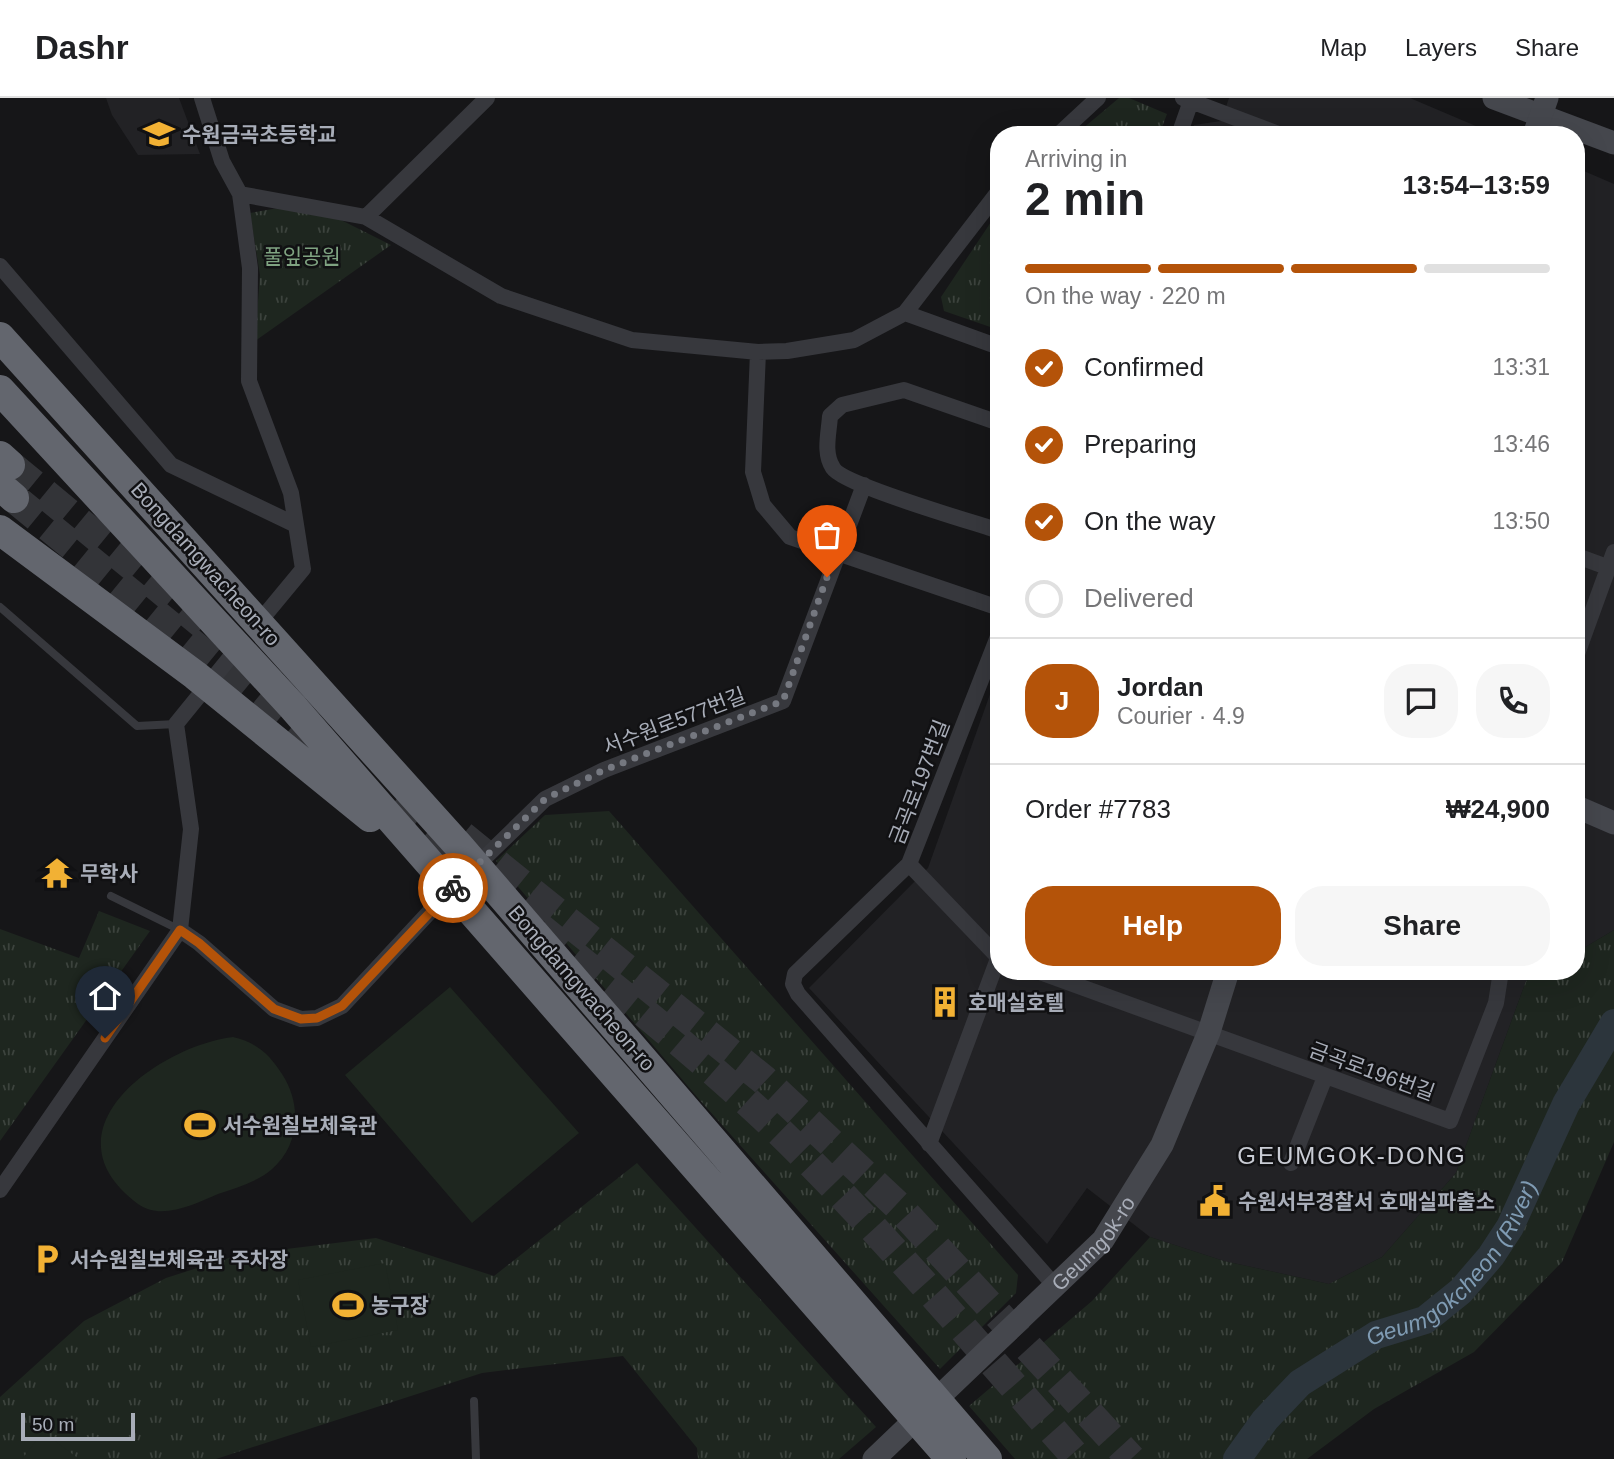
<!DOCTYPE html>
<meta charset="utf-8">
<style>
:root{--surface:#fff;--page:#f6f6f6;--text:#202124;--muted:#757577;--line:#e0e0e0;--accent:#b45309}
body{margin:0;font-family:Helvetica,"Noto Sans KR",sans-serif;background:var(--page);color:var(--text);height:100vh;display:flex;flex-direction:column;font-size:26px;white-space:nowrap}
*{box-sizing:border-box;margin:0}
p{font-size:23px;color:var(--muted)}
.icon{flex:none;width:38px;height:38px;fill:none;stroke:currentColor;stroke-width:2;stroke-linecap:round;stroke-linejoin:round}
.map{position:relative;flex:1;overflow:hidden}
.drawer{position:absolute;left:990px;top:28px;width:595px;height:854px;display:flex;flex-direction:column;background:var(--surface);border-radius:28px;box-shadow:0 7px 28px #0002}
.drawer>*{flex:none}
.scale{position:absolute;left:21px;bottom:18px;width:114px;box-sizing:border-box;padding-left:7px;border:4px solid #a8adb8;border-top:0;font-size:19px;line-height:24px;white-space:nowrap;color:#a8adb8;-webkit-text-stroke:5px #111113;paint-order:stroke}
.pin{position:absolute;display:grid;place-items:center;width:60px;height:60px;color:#fff;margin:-72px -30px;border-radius:50% 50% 50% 0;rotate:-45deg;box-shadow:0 0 7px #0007}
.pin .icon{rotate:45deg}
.courier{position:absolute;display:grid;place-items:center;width:70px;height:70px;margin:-35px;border:5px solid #b45309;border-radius:50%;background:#fff;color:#222;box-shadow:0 2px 9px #0007}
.headline em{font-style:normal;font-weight:800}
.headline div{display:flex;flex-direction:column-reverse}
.headline{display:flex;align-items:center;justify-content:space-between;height:119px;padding:0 35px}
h1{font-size:46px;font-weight:800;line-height:52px}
.bar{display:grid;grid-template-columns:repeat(4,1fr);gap:10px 7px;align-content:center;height:84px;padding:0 35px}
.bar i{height:9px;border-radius:5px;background:var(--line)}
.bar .active{background:var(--accent)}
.bar p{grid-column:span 4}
.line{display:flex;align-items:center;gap:18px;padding:0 35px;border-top:2px solid var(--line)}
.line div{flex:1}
.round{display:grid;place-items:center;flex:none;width:74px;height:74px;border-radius:28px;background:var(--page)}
ol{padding:0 35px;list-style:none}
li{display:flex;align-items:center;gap:21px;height:77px}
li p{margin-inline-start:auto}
li .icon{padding:7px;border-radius:50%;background:var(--accent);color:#fff;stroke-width:4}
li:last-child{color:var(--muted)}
li i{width:38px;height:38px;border:4px solid var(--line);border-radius:50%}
.cta{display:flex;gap:14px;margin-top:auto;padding:14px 35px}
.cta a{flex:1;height:80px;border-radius:28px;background:var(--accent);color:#fff;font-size:28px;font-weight:800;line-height:80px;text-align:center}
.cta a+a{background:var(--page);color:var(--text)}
header{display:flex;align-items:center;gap:42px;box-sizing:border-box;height:98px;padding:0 35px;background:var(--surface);border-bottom:2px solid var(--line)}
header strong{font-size:33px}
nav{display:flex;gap:38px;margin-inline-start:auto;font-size:24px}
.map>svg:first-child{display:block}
.built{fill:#222225}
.park{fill:url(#park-tufts)}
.pitch{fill:#1e261f}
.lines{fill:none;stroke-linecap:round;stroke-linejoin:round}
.river{stroke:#2c353c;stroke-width:28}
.highway-tunnel{stroke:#333438;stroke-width:30;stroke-dasharray:30 15;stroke-linecap:butt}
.lane{stroke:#37383d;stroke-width:8}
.street{stroke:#37383d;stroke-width:16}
.secondary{stroke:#45474d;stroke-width:23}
.highway{stroke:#63666e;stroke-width:30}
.done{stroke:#757880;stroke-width:7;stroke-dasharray:0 12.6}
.route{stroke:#b45309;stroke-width:9}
.labels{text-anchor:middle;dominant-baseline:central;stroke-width:5;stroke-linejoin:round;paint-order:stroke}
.poi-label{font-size:21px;font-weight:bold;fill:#a8adb8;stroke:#111113;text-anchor:start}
.park-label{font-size:21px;fill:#7fa381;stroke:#111113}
.street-label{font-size:21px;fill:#a8adb8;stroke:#111113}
.water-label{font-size:23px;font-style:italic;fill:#7f9bb3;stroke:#111113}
.quarter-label{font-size:24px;letter-spacing:2px;fill:#c9ccd4;stroke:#111113}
</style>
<header>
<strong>Dashr</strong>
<nav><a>Map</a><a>Layers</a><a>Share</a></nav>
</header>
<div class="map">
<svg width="1614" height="1361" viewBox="0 0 1614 1361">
<defs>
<pattern id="park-tufts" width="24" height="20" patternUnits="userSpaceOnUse" patternTransform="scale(1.75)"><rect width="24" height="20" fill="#1e261f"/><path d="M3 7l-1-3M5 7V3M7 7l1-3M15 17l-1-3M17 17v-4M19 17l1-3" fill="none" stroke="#3c433d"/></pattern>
</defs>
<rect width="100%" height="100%" fill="#161618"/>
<!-- built -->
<path class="built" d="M106,0H179L200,56L138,57L112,17Z
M1229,0H1410L1497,37H1190L1194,27L1221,23Z
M1577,70L1614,86V832L1577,854Z
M999,571V873H1543L1526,883L1456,1075L1382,1159L1329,1186L1224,1163L1150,1139L1087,1090L1047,1146L809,890L928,770Z"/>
<!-- park -->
<path class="park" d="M1119,0H1129L1167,16L1159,37H1075Z
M278,110L337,120L391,147L255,243L260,177L250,115Z
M999,112V232L944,213L941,199Z
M609,713L1018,1177L1016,1195L940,1271L698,1000L496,763L545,717Z
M99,813L150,833L0,1043V831L79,860Z
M1614,832V1044L1562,1164L1474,1254L1374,1311L1307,1361H1015L969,1308L1092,1203L1150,1139L1224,1163L1329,1186L1382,1159L1456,1075L1526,883L1543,873H1577V854Z
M637,1065L876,1329L839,1361H698L697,1350L623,1258L482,1275L216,1361H0V1299L84,1223L166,1180L238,1157L376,1140L494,1178Z"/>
<!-- pitch -->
<path class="pitch" d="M450,889L579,1035L472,1125L345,977Z
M233,939C256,944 270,957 282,976C302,1006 300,1048 271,1072C257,1084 235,1090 218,1096C195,1106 161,1123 138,1106C41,1034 156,949 233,939Z
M385,1165L398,1232L311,1249L298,1182Z
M43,1334L79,1361H22Z"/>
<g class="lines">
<!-- river -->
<path class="river" id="s1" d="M1237,1361L1265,1322L1300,1285L1376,1237L1425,1222L1461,1193L1491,1158L1510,1129L1566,1006L1614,925"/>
<!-- highway-tunnel -->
<path class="highway-tunnel" d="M10,367L204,527
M14,400L314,646
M391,708L466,770
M462,738L764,982L897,1107L1131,1361
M540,830C615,891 692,951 763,1018C875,1124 975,1246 1078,1361"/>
<!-- lane -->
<path class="lane" d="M0,509L137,628L176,626
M111,798L180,832
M474,1303L476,1361"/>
<!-- street -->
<path class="street" d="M202,0L222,63L240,96L250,170L249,283L291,395L303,471L255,529
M1183,0L1281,37
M1058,37L1098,0
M1179,37L1191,3
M240,96L366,119L501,198L632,242L758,254L787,253L854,242L905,215L999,93
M366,119L487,0
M0,168L171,367L296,427
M905,215L999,249
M758,254L753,374L763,407L790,439L999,510
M999,325L904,292L842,307L830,318C829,335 823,355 833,370C843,387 973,424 999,433
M1577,458L1607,469
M999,536L909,766L795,876L793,886L798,896L1055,1188
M1577,556L1614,454
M909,766L999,860
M180,832L199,845L274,911L301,921L317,920L342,908L436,807L545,701L604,672L783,603L864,387
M1037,873L1450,1023L1496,905L1501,873
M929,1046L999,858
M1291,1065L1325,979
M0,1092L180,832L191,731L176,626L241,546"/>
<!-- secondary -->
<g class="secondary">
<path d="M1494,0L1614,45"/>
<path d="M1534,37L1547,0"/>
<path d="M1577,709L1614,725"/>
<path id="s2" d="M874,1361L1103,1142L1162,1047L1209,934L1228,873"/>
</g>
<!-- highway -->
<path class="highway" d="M0,239L458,747L987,1361
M0,292L292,608L951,1361
M0,358L10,367
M0,388L14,400
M0,432L195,577L370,719"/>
</g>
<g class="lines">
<!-- done -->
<path class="done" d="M453,790L545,701L604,672L783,603L827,479"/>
<!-- route -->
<path class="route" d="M105,940L180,832L199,845L274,911L301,921L317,920L342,908L453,790"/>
</g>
<!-- icons -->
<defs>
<symbol id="school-bare" viewBox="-9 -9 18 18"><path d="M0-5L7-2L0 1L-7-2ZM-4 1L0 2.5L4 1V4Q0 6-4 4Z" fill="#f2b134" stroke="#111113" stroke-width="2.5" paint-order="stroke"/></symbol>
<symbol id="temple-bare" viewBox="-9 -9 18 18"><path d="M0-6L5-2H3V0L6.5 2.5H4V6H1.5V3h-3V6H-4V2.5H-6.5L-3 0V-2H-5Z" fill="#f2b134" stroke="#111113" stroke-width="2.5" paint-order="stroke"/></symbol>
<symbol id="building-bare" viewBox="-9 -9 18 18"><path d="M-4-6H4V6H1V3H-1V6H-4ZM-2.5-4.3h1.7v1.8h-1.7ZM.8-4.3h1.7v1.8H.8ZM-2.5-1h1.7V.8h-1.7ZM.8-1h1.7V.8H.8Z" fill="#f2b134" stroke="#111113" stroke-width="2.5" paint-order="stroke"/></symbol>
<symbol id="stadium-bare" viewBox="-9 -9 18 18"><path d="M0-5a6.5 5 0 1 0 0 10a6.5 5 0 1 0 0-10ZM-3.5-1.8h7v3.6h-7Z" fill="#f2b134" stroke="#111113" stroke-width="2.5" paint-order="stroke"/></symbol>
<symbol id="civic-bare" viewBox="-9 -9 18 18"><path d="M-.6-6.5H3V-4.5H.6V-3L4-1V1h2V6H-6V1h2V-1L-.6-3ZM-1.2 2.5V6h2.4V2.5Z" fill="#f2b134" stroke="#111113" stroke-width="2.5" paint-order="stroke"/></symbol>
<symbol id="parking-bare" viewBox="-9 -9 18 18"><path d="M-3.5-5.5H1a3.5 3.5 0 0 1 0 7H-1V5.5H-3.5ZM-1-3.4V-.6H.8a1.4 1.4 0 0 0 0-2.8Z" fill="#f2b134" stroke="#111113" stroke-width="2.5" paint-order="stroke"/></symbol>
</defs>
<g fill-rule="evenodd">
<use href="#school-bare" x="137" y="14" width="44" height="44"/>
<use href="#temple-bare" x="35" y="753" width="44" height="44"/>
<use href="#building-bare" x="923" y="882" width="44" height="44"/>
<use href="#stadium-bare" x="178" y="1005" width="44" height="44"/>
<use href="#civic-bare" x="1193" y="1081" width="44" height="44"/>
<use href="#parking-bare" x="25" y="1139" width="44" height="44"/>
<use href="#stadium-bare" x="326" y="1185" width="44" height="44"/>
</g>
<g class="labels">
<!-- poi labels -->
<g class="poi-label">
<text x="182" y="36">수원금곡초등학교</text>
<text x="80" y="775">무학사</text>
<text x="968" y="904">호매실호텔</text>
<text x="223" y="1027">서수원칠보체육관</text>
<text x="1238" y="1103">수원서부경찰서 호매실파출소</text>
<text x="70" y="1161">서수원칠보체육관 주차장</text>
<text x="371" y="1207">농구장</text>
</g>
<!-- park labels -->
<g class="park-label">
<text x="302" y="158">풀잎공원</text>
</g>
<!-- street labels -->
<g class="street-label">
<text transform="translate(206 466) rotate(48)">Bongdamgwacheon-ro</text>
<text transform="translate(674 623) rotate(-21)">서수원로577번길</text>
<text transform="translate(919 684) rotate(-69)">금곡로197번길</text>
<text transform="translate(582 890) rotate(49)">Bongdamgwacheon-ro</text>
<text transform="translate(1372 973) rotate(20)">금곡로196번길</text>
<text stroke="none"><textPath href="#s2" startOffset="308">Geumgok-ro</textPath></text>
</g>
<!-- water labels -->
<g class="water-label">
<text stroke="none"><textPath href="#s1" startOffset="298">Geumgokcheon (River)</textPath></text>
</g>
<!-- quarter labels -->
<g class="quarter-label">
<text x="1352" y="1057">GEUMGOK-DONG</text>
</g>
</g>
</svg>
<div class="scale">50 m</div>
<div class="pin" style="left:827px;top:479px;background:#ea580c"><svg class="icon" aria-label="bag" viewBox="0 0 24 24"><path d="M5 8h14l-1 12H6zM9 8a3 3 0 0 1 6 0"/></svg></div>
<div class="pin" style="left:105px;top:940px;background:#1f2937"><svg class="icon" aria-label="home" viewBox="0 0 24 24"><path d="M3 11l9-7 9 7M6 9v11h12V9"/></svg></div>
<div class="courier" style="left:453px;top:790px"><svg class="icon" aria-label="bike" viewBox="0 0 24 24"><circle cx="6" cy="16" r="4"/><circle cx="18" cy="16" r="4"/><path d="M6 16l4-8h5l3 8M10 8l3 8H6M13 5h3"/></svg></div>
<section class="drawer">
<div class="headline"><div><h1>2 min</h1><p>Arriving in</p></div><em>13:54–13:59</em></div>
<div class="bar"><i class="active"></i><i class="active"></i><i class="active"></i><i></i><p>On the way · 220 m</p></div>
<ol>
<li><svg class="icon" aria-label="check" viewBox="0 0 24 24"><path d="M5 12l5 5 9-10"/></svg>Confirmed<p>13:31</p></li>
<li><svg class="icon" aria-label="check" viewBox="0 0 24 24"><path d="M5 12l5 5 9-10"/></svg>Preparing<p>13:46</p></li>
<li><svg class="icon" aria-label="check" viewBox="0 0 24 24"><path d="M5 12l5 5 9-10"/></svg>On the way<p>13:50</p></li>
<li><i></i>Delivered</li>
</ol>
<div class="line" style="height:126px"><b class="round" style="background:var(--accent);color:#fff">J</b><div><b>Jordan</b><p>Courier · 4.9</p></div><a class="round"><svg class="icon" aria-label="chat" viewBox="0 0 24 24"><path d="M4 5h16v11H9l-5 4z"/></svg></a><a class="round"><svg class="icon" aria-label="phone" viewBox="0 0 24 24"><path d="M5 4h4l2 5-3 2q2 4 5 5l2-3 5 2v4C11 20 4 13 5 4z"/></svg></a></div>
<div class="line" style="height:91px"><div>Order #7783</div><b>₩24,900</b></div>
<div class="cta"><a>Help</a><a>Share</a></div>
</section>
</div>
